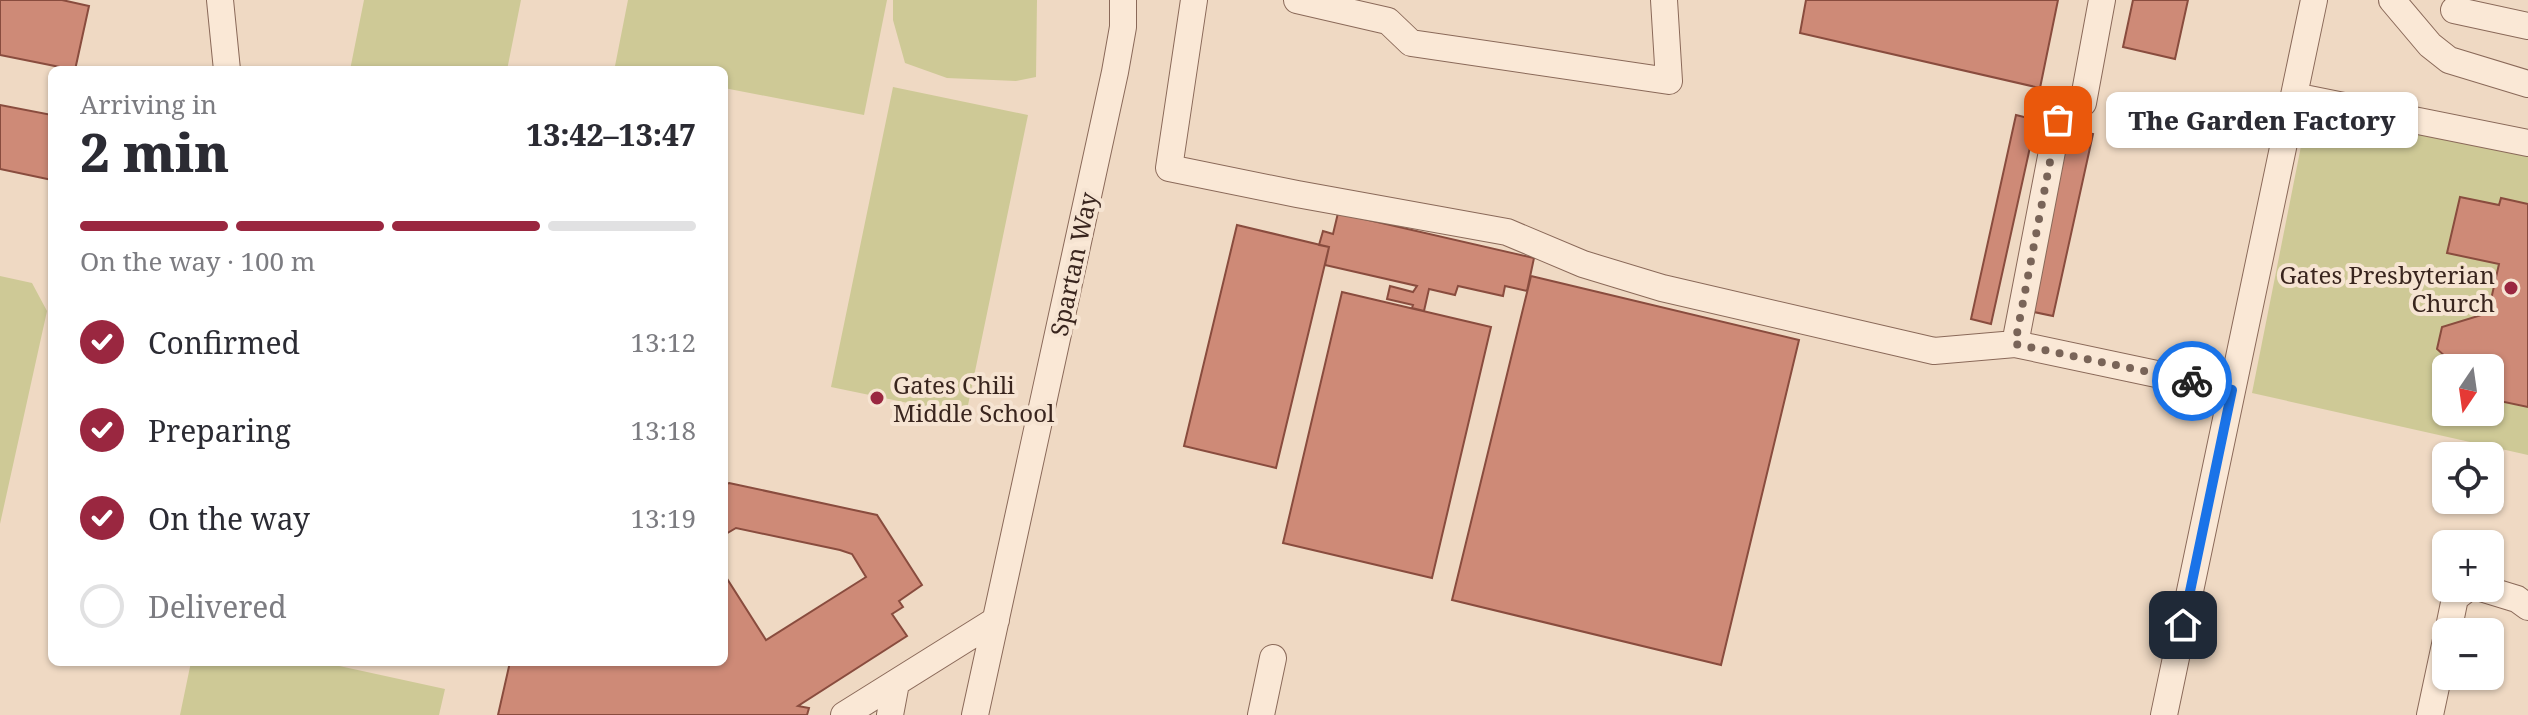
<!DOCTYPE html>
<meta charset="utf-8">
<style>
:root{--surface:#fff;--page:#f7f7f7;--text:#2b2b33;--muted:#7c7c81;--line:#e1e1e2;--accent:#9a2740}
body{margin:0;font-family:"Noto Serif",serif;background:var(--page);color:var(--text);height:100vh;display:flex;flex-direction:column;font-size:30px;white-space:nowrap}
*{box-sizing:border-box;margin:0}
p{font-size:26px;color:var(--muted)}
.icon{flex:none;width:44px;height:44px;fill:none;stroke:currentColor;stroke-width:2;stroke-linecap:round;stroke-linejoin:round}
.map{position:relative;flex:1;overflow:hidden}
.panel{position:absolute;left:48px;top:66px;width:680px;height:600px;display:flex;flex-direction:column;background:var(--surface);border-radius:12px;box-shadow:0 2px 6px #0004}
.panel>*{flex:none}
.needle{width:52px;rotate:193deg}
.tools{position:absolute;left:2432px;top:354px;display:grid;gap:16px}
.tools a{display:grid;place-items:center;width:72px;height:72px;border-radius:12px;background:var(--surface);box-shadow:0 2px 6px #0004;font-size:40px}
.pin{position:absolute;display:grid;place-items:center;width:68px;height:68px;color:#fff;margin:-34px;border-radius:16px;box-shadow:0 4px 12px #0006}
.courier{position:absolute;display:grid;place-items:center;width:80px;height:80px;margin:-40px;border:6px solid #1a73e8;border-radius:50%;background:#fff;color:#222;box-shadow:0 2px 10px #0007}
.bubble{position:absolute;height:56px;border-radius:12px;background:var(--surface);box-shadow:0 2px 6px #0004;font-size:26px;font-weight:800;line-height:56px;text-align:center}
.overview em{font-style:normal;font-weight:800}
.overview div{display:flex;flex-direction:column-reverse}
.overview{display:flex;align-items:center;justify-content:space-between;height:136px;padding:0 32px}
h1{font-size:52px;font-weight:800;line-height:60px}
.bar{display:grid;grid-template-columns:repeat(4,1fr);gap:12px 8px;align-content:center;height:96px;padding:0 32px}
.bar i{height:10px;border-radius:6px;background:var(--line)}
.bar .active{background:var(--accent)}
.bar p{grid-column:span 4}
ol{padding:0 32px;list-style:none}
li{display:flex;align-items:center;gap:24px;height:88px}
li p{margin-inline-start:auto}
li .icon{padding:8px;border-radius:50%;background:var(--accent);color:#fff;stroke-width:4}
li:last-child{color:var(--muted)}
li i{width:44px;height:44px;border:4px solid var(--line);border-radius:50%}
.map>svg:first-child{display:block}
.green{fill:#cec996}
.building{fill:#ce8a77;stroke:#894c3e;stroke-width:2}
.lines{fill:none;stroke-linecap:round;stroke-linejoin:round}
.minor-casing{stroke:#8a6959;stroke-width:28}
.minor{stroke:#fae8d6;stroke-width:26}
.done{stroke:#796458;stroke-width:8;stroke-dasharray:0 14.4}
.route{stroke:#1a73e8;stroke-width:10}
.poi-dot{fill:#9a2740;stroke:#f6e4d2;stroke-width:3}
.labels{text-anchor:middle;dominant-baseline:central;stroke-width:8;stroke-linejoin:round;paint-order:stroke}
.street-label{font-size:24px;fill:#39251e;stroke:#f6e4d2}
.poi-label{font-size:24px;fill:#39251e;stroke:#f6e4d2;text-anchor:end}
</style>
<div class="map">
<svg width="2528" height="715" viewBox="0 0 2528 715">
<rect width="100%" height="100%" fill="#efd9c3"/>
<!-- green -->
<path class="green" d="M364,0H521L507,70H350Z
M628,0H887L864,115L724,88V70H633L615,66Z
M893,0H1037L1036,77L1016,81L947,78L905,63L893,20Z
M893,87L1028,115L966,415L831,387Z
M2321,106L2528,150V204L2502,198L2499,205L2460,198L2447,253L2499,264L2488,313L2442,327L2437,348L2458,368H2446V412H2490V399L2528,407V455L2252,393L2307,116Z
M0,276L32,283L47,311L0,524Z
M191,662H321L445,689L439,715H180Z"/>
<!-- building -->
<path class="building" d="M0,0H62L89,6L75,70L0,55Z
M1806,0H2058L2040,88L1800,33Z
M2133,0H2188L2175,59L2123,47Z
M0,105L52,115V180L0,169Z
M2016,115L2036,120L1991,324L1971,319Z
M2069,129L2093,134L2053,316L2029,311Z
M2460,197L2499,205L2501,198L2528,204V407L2490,399V368H2458L2437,349L2442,327L2488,313L2499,264L2447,253Z
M1338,213L1534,258L1527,291L1505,286L1503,296L1458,286L1455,295L1429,289L1424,311L1412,308L1413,305L1387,299L1390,286L1413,292L1417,286L1325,265L1329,247L1319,245L1323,231L1333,234Z
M1237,225L1329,247L1276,468L1184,446Z
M1531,276L1799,340L1721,665L1452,600Z
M1342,292L1491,327L1432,578L1283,543Z
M729,483L877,515L922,585L899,601L903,607L892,614L907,636L798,706L809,708L807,715H498L510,662H724V574L766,640L866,577L852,554L840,550L736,528L724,535V486Z"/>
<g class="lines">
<defs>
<path id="minor" d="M220,0L227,70
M1194,0L1169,168L1297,194L1507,232L1583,264L1662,288L1934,351L2015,344L2232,390
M1297,0L1388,21L1411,43L1669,81L1664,0
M2392,0L2430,45L2449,60L2528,84
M2454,10L2528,26
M2294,96L2528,143
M2015,344L2058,120L2083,103L2102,0
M2481,588L2517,599L2528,607
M2448,632L2455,598L2468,588
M844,715L996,620
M890,715L896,683
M975,715L1115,72L1123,27V0
M1261,715L1273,658
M2164,715L2314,0
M2430,715L2446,640"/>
</defs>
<!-- minor casing -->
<use href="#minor" class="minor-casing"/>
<!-- minor -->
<use href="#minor" class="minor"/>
</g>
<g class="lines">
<!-- done -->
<path class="done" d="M2058,120L2015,344L2192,381"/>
<!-- route -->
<path class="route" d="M2183,625L2232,390L2192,381"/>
</g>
<!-- markers -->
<g class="poi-dot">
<circle cx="2511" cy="288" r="8"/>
<circle cx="877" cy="398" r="8"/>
</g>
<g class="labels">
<!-- street labels -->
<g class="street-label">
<text transform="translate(1073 264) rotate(-78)">Spartan Way</text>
</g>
<!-- poi labels -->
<g class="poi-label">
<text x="2495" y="274">Gates Presbyterian<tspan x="2495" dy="28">Church</tspan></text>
<text x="893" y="384" text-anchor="start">Gates Chili<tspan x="893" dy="28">Middle School</tspan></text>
</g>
</g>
</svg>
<div class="tools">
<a><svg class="needle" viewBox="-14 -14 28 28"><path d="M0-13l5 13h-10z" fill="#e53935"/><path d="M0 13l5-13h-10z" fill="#7c7c81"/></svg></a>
<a><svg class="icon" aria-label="locate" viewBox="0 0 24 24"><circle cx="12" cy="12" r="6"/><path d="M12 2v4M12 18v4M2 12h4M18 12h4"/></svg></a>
<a>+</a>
<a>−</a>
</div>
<div class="pin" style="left:2058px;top:120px;background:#ea580c"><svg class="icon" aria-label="bag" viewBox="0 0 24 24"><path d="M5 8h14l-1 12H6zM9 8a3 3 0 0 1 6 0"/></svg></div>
<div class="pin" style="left:2183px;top:625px;background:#1f2937"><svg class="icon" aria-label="home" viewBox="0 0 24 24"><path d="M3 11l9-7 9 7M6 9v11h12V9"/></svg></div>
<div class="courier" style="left:2192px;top:381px"><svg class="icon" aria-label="bike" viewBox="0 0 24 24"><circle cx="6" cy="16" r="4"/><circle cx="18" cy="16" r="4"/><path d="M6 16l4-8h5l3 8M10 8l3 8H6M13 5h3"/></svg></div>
<div class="bubble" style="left:2106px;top:92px;width:312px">The Garden Factory</div>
<section class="panel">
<div class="overview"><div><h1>2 min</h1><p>Arriving in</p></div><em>13:42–13:47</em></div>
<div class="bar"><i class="active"></i><i class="active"></i><i class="active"></i><i></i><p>On the way · 100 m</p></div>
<ol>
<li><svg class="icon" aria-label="check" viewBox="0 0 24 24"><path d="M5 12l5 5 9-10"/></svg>Confirmed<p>13:12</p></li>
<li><svg class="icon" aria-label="check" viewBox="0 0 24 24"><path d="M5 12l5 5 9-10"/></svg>Preparing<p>13:18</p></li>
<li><svg class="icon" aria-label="check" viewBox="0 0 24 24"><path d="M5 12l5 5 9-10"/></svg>On the way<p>13:19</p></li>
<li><i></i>Delivered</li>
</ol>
</section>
</div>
